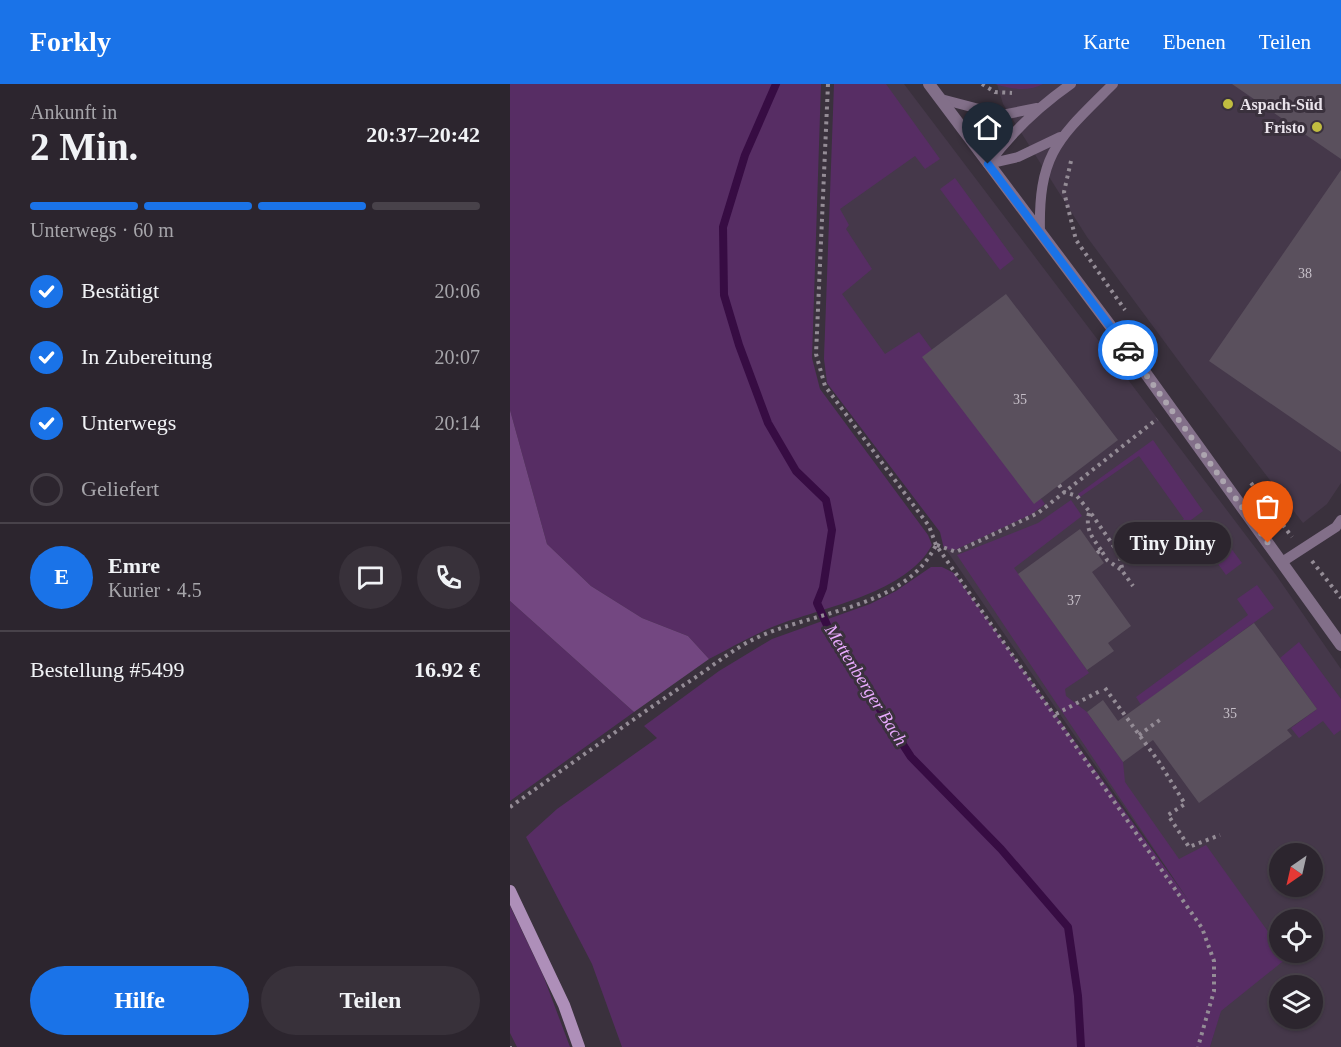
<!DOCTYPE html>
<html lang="de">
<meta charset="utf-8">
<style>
:root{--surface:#2c252e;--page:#38313a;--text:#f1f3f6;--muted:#a6a5aa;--line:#48424a;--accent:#1a73e8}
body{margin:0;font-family:"Times New Roman",serif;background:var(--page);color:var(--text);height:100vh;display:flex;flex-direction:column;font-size:22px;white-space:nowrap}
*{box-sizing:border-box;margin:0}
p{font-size:20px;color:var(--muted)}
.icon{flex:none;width:33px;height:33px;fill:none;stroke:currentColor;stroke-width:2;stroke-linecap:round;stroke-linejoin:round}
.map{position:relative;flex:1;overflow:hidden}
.drawer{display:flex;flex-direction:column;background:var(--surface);width:510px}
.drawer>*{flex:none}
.needle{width:39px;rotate:214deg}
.controls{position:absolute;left:759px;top:759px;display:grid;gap:12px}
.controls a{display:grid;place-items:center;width:54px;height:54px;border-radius:50%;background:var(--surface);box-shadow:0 2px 4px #0004,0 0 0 2px var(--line);font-size:30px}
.pin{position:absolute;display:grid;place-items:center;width:51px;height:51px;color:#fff;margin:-62px -26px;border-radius:50% 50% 50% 0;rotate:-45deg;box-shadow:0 0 6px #0007}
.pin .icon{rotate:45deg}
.courier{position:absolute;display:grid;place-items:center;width:60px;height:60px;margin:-30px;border:4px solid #1a73e8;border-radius:50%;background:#fff;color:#222;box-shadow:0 2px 8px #0007}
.bubble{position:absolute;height:42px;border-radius:21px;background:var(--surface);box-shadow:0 2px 4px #0004,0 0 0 2px var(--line);font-size:20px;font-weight:700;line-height:42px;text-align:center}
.headline em{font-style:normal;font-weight:700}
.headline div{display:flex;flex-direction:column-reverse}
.headline{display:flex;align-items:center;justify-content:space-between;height:102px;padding:0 30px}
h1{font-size:39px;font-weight:700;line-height:45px}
.bar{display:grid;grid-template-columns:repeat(4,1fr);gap:9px 6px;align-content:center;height:72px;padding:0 30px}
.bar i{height:8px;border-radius:4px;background:var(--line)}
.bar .current{background:var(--accent)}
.bar p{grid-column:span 4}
.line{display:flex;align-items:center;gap:15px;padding:0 30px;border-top:2px solid var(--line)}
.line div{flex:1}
.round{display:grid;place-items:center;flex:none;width:63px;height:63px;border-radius:32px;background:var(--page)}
ol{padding:0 30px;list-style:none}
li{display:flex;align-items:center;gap:18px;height:66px}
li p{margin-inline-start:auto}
li .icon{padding:6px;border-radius:50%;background:var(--accent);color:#fff;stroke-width:4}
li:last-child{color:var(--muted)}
li i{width:33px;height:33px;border:3px solid var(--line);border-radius:50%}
.cta{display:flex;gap:12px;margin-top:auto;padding:12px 30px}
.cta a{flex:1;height:69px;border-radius:36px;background:var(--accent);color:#fff;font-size:24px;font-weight:700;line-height:69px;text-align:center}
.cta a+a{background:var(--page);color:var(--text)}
header{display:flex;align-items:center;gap:36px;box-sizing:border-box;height:84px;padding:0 30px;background:var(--accent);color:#fff}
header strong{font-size:28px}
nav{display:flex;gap:33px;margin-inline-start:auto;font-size:21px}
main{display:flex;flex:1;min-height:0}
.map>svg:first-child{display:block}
.built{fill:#45384a;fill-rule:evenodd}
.green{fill:#572d64}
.forest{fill:#734781}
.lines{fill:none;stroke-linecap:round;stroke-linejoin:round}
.stream{stroke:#370c43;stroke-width:8}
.building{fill:#5a505d}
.path{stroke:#948c96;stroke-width:4;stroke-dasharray:3 4.5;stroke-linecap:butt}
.service{stroke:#826f89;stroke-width:10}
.minor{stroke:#826f89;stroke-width:12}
.secondary{stroke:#ae8fb9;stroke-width:12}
.done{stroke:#aca5af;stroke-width:6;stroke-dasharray:0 10.8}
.route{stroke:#1a73e8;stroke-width:8}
.poi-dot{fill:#c1bd40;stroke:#3a313d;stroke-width:2}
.labels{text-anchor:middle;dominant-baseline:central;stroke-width:6;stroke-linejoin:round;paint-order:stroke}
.number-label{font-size:14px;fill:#c6bfc8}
.poi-label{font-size:16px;font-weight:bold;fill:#eae4ec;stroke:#3a313d;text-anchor:start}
.water-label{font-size:18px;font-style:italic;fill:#eaabff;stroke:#3a313d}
</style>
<header>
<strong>Forkly</strong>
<nav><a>Karte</a><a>Ebenen</a><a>Teilen</a></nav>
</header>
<main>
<section class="drawer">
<div class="headline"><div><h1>2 Min.</h1><p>Ankunft in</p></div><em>20:37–20:42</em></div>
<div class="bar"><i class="current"></i><i class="current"></i><i class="current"></i><i></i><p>Unterwegs · 60 m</p></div>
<ol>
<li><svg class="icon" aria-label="check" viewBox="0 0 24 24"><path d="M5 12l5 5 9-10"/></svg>Bestätigt<p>20:06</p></li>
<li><svg class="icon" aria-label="check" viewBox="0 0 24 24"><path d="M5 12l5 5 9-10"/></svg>In Zubereitung<p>20:07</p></li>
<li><svg class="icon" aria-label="check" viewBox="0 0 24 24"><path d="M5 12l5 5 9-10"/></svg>Unterwegs<p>20:14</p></li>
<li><i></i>Geliefert</li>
</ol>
<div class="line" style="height:108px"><b class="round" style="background:var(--accent);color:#fff">E</b><div><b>Emre</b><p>Kurier · 4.5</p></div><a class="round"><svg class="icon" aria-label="chat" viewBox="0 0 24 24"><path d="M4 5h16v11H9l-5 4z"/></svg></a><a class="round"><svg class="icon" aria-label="phone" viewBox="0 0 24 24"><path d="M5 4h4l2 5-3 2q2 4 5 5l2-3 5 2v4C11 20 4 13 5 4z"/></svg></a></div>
<div class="line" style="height:78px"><div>Bestellung #5499</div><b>16.92 €</b></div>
<div class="cta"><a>Hilfe</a><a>Teilen</a></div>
</section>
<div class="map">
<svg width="831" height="963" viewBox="0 0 831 963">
<rect width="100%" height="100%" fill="#3a313d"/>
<!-- built -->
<path class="built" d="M327,0H394L766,491L831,585V963H700L720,893L697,843L437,467L434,449L314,275ZM770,770H802V802H770ZM770,836H802V868H770ZM770,902H802V934H770Z
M487,0H831V399L817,420L793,439L682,295L577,153L493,20Z"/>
<!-- green -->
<path class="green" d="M0,0H311L302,274L310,305L418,451L422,461C397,508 316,523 270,540C246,549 222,563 199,575L178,552L132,534L81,502L37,460L0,326Z
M324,0H376L430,75L415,85L405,72L330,125L339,141L336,145L362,185L332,210L375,270L409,248L535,420L522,430L445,466L434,465L430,448L317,299L314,275Z
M485,0H533C519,8 500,5 485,0Z
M445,94L504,175L490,186L430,105Z
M643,356L693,427L661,451L658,447L674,435L629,372L570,413L568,410Z
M561,416L572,432L504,484L577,586L579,589L555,605L556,612L577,628L613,678L615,698L669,775L696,761L769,863L770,868L774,869L777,874L711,927L700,963H112L82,880L16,753L47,725L147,654L134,642L209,587L262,555L360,520L386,507L421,483H432L444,489L679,817L447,471L528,439Z
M711,451L732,479L716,491L695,462Z
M747,501L764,524L631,621L626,613L738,531L727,515Z
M0,517L124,628L0,717Z
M789,558L831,615V646L824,651L813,637L789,654L781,644L807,625L770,574Z
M0,822L33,891L60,963H7L0,949Z"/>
<!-- forest -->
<path class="forest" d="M0,326L37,460L81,502L132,534L178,552L199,575L124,628L0,517Z"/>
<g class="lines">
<!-- stream -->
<path class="stream" d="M266,0L235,71L213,143L214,211L229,261L258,339L286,387L316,416L322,446L313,504L307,519L321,550L401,673L491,765L558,843L568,912L571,963"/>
</g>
<!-- building -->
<path class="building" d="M722,0H831V75Z
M831,86V368L699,277Z
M496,210L608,356L524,420L412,273Z
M570,445L594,479L582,488L621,542L598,559L604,567L577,586L508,490Z
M744,539L807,625L777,646L782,652L689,719L643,656L613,678L577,628L593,616L608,637Z"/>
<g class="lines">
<!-- path -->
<path class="path" d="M318,0L306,270L315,302L419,442L426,461L692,844L704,877V907L688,963
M472,0L485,8L502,9
M561,77L554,108L566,156L615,226
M741,399L782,453
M549,401L554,408L567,412L583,432L609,470L613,488L623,502
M579,429C575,445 582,453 591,466
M427,461L446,468L528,429L647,335
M587,469L591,466L597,476L613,487
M802,477L831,514
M595,604L649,678L675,720L658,731L679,763L710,751
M546,630L590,607
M629,651L651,635
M0,723C61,680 121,636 183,595C203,582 223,565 244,555C301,527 395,525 426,461
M0,962V963"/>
<!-- service -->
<path class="service" d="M431,15L492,31L527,24
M478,80C502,48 528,23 561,0
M478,80L508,73L550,53
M530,149C528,68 549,54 603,0
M772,478L826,443L831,436"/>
<!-- minor -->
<path class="minor" d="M419,0L629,280L831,561"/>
<!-- secondary -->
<path class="secondary" d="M0,807L54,921L69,963"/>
</g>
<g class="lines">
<!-- done -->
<path class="done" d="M618,266L758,459"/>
<!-- route -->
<path class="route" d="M478,80L618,266"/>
</g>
<!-- markers -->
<g class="poi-dot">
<circle cx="718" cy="20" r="6"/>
<circle cx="807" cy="43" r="6"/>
</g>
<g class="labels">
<!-- number labels -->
<g class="number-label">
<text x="795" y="189">38</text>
<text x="510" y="315">35</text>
<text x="564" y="516">37</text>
<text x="720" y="629">35</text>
</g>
<!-- poi labels -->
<g class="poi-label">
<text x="730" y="20">Aspach-Süd</text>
<text x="795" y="43" text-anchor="end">Fristo</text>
</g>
<!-- water labels -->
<g class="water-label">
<text transform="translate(356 601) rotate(58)">Mettenberger Bach</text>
</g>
</g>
</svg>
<div class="controls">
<a><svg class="needle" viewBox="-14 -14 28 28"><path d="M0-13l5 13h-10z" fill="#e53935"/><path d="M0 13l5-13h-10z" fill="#a6a5aa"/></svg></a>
<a><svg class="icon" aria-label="locate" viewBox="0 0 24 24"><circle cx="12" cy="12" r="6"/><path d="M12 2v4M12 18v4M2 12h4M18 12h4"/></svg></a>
<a><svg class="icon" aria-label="layers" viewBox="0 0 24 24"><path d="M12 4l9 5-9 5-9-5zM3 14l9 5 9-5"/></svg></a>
</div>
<div class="pin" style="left:758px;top:459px;background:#ea580c"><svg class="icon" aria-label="bag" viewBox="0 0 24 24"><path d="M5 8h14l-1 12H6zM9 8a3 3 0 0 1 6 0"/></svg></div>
<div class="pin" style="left:478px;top:80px;background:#1f2937"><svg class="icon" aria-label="home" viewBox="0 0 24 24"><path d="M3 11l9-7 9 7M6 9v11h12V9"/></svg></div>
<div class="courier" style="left:618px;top:266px"><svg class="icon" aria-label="car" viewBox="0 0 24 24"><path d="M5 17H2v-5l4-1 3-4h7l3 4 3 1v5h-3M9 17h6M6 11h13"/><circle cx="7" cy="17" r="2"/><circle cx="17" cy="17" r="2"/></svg></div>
<div class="bubble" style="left:604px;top:438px;width:117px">Tiny Diny</div>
</div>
</main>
